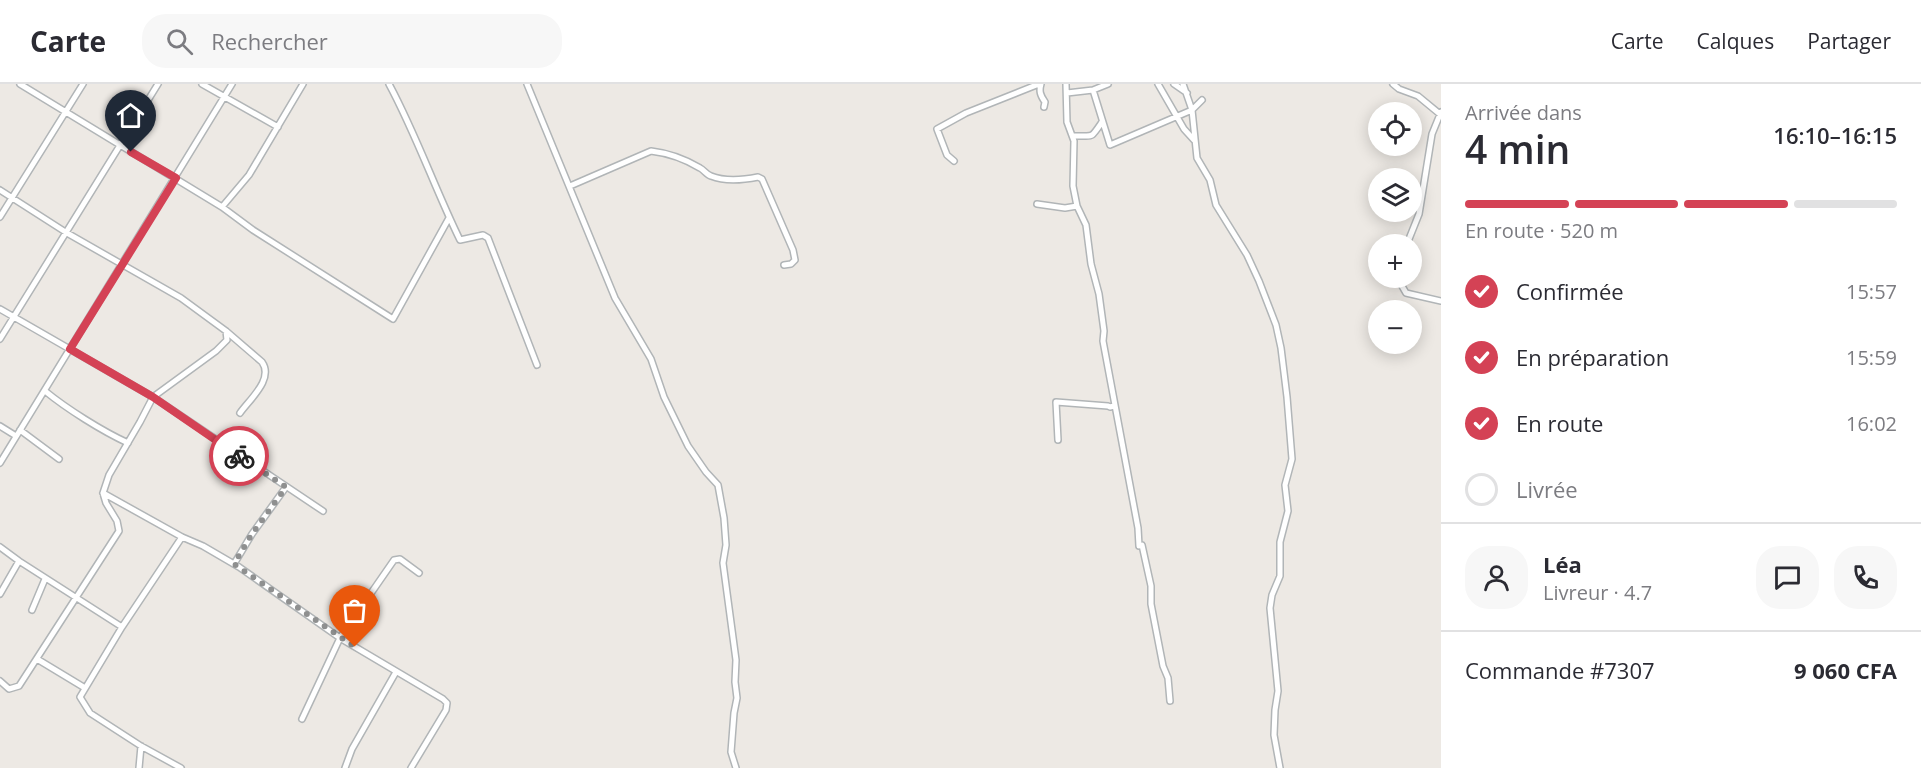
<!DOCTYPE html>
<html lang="fr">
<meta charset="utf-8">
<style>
:root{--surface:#fff;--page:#f7f7f7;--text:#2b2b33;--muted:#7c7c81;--line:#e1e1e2;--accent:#d44255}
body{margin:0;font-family:"Open Sans",sans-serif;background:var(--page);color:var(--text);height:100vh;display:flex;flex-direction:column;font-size:22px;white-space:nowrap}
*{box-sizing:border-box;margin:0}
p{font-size:20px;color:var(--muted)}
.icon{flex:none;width:33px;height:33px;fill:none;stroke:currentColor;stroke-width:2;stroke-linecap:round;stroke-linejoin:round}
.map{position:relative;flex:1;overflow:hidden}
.drawer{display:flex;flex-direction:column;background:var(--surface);width:480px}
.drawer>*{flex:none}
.fabs{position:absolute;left:1368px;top:18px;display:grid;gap:12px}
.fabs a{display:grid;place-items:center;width:54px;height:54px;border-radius:50%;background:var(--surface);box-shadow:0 3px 15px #0003;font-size:30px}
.pin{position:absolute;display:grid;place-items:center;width:51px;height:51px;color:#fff;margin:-62px -26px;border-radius:50% 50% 50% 0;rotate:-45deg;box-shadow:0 0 6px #0007}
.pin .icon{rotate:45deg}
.courier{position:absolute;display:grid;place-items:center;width:60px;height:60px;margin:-30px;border:4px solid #d44255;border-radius:50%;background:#fff;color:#222;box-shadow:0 2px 8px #0007}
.headline em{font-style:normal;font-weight:600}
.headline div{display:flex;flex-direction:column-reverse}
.headline{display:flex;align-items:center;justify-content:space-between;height:102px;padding:0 24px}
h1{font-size:39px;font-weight:600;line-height:45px}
.bar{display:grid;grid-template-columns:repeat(4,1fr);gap:9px 6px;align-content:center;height:72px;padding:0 24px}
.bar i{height:8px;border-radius:4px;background:var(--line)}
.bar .active{background:var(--accent)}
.bar p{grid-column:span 4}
.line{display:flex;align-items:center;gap:15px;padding:0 24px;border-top:2px solid var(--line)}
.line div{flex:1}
.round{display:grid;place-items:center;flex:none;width:63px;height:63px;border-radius:24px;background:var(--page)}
ol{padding:0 24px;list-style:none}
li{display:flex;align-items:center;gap:18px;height:66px}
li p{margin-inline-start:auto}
li .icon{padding:6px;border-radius:50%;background:var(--accent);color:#fff;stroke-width:4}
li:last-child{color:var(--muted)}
li i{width:33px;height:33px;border:3px solid var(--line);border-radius:50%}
header{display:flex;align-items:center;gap:36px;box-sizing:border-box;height:84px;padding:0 30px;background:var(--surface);border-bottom:2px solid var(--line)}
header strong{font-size:28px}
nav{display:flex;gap:33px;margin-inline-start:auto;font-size:21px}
.search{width:420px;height:54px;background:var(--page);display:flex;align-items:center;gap:15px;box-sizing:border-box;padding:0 21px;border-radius:24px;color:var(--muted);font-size:22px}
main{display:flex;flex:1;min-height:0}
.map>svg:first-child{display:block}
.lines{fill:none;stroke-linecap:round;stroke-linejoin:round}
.street-casing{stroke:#b1b5b7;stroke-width:8}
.street{stroke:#fff;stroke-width:5}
.done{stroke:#8f9090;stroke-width:6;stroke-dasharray:0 10.8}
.route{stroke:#d44255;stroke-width:8}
</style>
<header>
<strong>Carte</strong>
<div class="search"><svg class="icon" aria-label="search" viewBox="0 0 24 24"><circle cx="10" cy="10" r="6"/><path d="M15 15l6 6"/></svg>Rechercher</div>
<nav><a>Carte</a><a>Calques</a><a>Partager</a></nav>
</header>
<main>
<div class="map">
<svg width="1441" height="684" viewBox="0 0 1441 684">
<rect width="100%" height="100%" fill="#ede9e4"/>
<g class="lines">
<defs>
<path id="street" d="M20,0L222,123L253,146L393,235L449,134
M202,0L278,43
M389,0C416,50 435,105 460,156L483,151L488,154L537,281
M527,0L615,214L651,275L664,313L688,362L706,388L718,401L724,434L726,461L723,479L736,576L735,598L737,614L734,629L731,668L736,684
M1041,0C1039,7 1040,11 1045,18L1044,23
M1066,0L1067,38L1074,57L1073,102L1077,122L1086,141L1091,180L1099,210L1104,247L1103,257L1138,444L1139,462L1142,461L1151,502V520L1163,582L1168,594L1170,617
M1108,0L1093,6L1110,61L1192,26L1183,0
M1158,0L1184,45L1194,56
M1174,0L1187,9
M1393,0L1399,5L1418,12L1441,31
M1067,9L1093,6
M1202,16L1192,26L1197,74L1210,96L1216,121L1247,171L1259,197L1276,241L1281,264L1287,313L1292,375L1285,401L1288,427L1280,458V492L1272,511L1270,524L1278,607L1275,626L1274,651L1280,684
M1073,52C1094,51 1089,57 1102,38
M954,77L947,71L937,45L966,29L1039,0
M570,102L651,67C668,69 685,75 700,84C704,86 707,91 711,92C726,98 743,96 758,93L762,95L793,166L795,176L791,180L784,181
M0,106L67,149L181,214L226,247L262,278C274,295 250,315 240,329
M1037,120L1065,124L1077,122
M222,123L249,91L303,0
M0,133L83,0
M1407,160L1419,130L1432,50L1441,28
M1403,194L1402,202L1406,209L1441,217
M0,225L153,313L323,427
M0,255L158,0
M45,307C67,325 102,347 128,359
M0,342L16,352
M20,346L59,375
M1058,356L1056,318L1108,322L1110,323L1114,322
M0,379L232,0
M103,409L182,453L203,462L239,483L340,554L443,615L447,619L446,626L411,684
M0,463L19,477L122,543
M234,480L252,450L286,403
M0,510L19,477
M32,526L45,495
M37,575L85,604
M0,597L9,605L19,602L119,447L117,437L106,419L103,409L109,391L140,338L153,313L216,267L227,256L226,247
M302,635L340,554L394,476L400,475L419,489
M139,684L141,662
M181,684L141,662L90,629L80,613L122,543L182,453
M345,684L352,665L396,588"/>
</defs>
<!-- street casing -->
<use href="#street" class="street-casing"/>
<!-- street -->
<use href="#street" class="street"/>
</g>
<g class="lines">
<!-- done -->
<path class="done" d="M239,372L286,403L252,450L234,480L355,563"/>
<!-- route -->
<path class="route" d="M131,68L176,94L70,265L153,313L239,372"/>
</g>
</svg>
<div class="fabs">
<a><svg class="icon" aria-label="locate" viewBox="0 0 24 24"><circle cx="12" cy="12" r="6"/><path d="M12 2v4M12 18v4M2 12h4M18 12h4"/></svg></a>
<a><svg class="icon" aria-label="layers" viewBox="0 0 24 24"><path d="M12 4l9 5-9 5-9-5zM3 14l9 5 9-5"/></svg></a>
<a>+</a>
<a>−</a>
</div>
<div class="pin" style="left:355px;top:563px;background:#ea580c"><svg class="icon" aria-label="bag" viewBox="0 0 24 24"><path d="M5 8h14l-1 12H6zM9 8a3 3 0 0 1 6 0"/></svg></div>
<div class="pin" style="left:131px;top:68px;background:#1f2937"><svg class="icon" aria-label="home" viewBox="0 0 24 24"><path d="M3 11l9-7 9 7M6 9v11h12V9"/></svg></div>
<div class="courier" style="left:239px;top:372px"><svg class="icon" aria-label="bike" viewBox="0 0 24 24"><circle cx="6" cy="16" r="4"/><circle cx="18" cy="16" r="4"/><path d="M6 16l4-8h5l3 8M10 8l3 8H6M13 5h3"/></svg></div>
</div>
<section class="drawer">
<div class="headline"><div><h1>4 min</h1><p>Arrivée dans</p></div><em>16:10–16:15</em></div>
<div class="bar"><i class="active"></i><i class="active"></i><i class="active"></i><i></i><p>En route · 520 m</p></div>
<ol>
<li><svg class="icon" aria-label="check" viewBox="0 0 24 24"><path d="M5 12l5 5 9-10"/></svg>Confirmée<p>15:57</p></li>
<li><svg class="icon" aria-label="check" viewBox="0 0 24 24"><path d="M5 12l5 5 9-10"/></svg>En préparation<p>15:59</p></li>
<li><svg class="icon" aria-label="check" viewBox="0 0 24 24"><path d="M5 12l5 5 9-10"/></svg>En route<p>16:02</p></li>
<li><i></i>Livrée</li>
</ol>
<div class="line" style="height:108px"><a class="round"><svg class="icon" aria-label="person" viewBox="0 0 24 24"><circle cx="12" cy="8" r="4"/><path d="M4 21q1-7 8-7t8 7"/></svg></a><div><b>Léa</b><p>Livreur · 4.7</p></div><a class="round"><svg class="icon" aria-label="chat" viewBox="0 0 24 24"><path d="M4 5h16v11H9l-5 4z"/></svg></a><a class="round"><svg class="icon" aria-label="phone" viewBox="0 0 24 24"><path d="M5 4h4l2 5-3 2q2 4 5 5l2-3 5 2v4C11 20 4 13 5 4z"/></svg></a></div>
<div class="line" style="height:78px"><div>Commande #7307</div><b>9 060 CFA</b></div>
</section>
</main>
